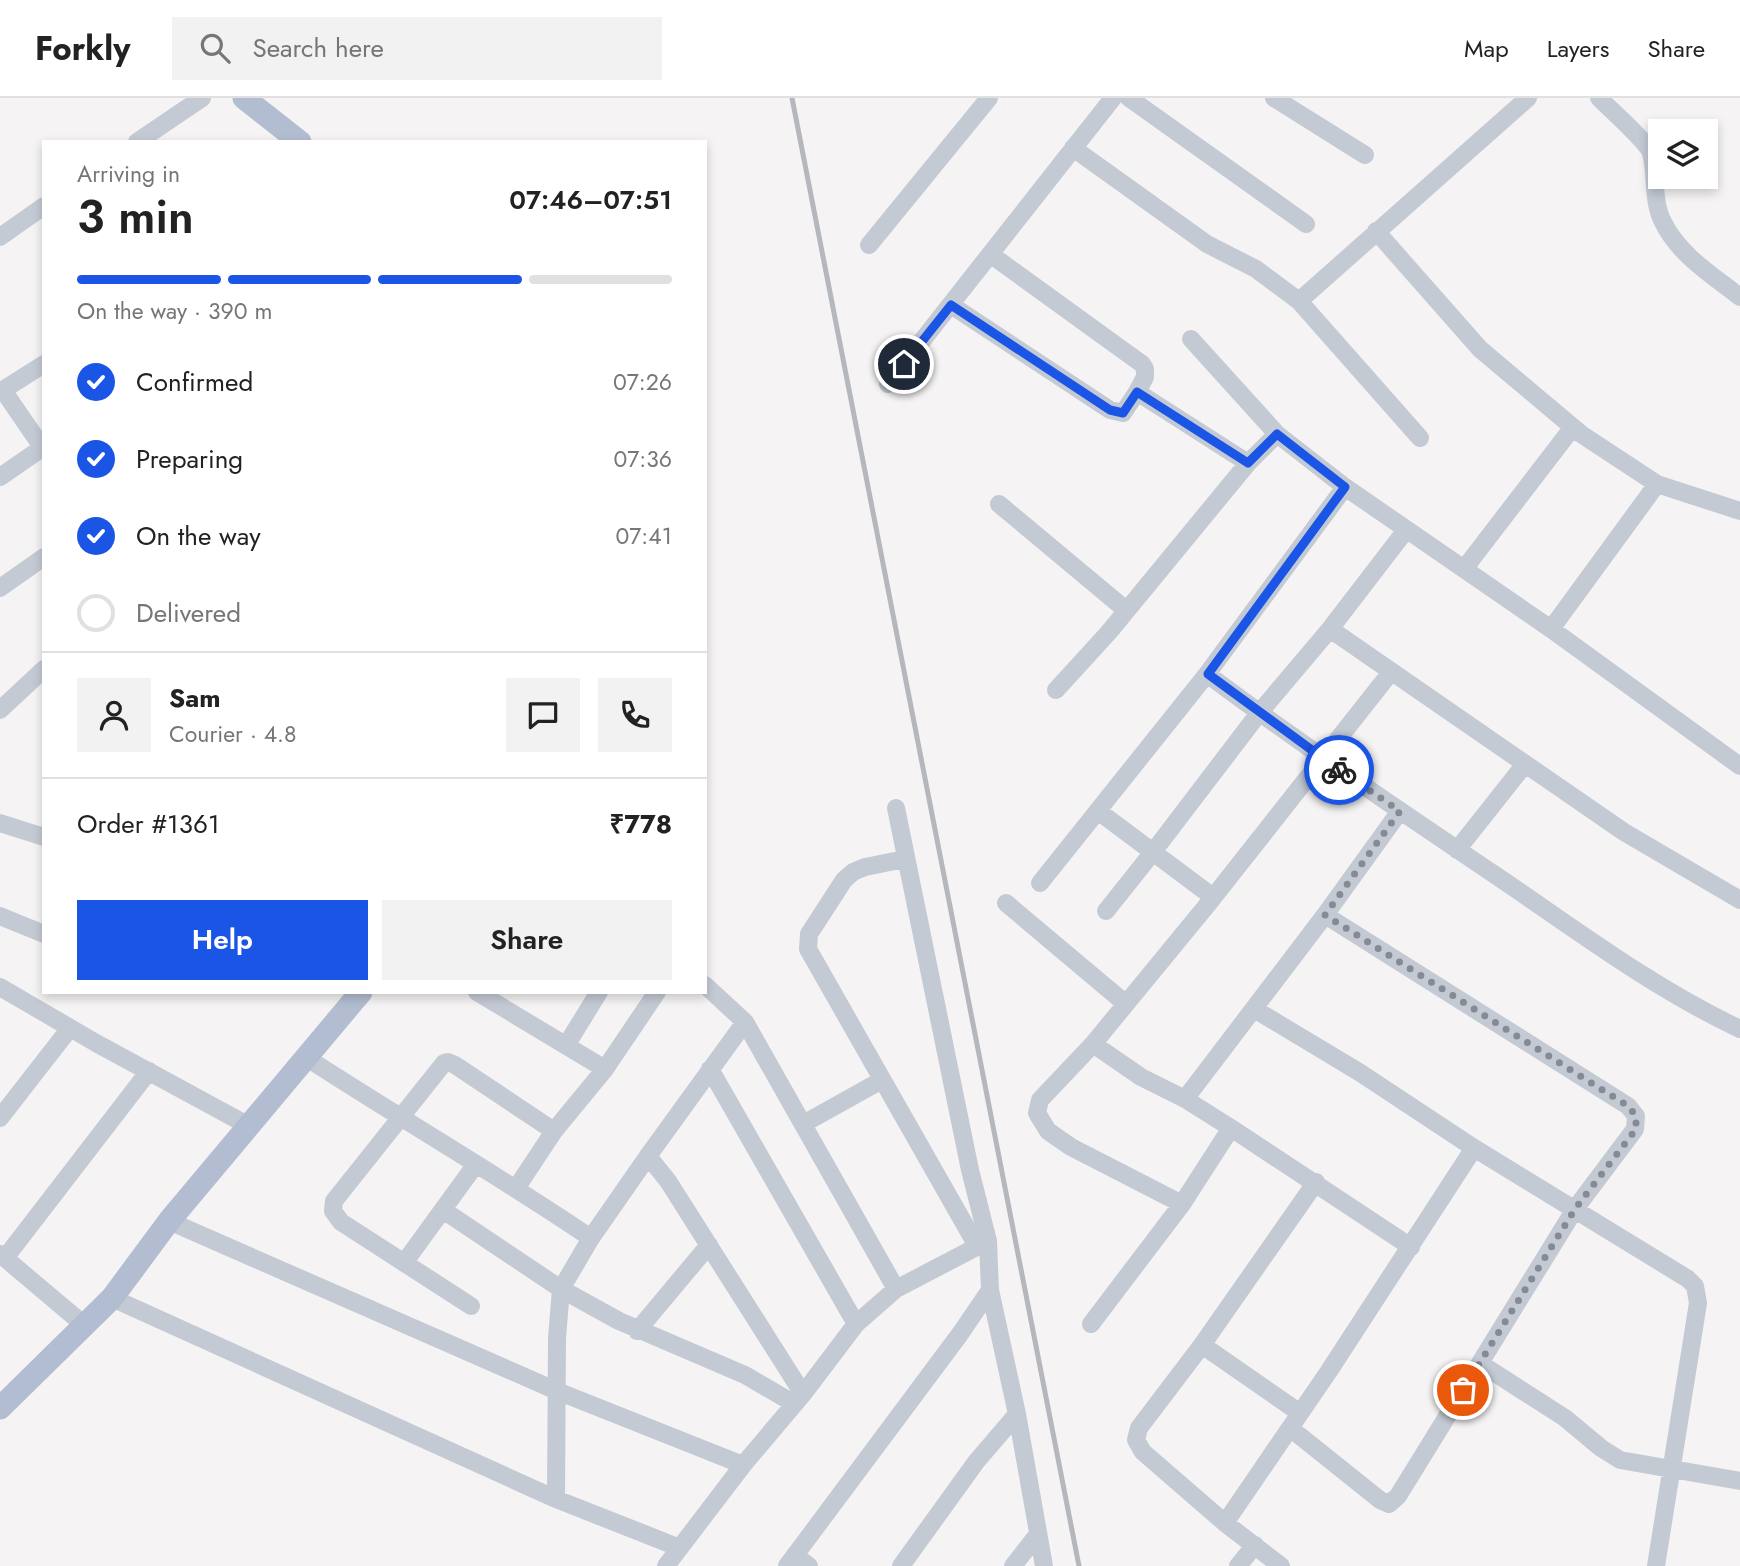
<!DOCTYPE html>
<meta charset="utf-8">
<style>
:root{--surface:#fff;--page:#f2f2f2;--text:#222;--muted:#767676;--line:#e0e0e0;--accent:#1b55e6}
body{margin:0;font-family:Jost,sans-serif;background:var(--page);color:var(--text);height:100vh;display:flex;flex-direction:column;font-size:26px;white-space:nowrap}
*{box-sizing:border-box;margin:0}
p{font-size:23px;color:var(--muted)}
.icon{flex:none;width:38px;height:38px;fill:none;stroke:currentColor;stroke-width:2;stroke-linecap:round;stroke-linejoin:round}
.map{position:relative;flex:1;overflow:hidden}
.side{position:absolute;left:42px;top:42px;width:665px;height:854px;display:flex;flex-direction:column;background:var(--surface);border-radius:0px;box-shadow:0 4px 10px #0003}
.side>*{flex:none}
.fabs{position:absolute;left:1648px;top:21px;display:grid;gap:14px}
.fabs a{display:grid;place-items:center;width:70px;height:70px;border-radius:0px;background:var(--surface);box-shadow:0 4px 10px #0003;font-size:35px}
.pin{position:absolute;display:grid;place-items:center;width:60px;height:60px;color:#fff;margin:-30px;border:4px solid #fff;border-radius:50%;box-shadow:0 2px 7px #0007}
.courier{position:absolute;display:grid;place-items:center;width:70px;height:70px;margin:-35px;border:5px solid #1b55e6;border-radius:50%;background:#fff;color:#222;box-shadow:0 2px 9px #0007}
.overview em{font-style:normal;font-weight:600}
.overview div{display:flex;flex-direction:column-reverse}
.overview{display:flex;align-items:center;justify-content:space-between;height:119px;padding:0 35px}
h1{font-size:46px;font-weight:600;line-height:52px}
.bar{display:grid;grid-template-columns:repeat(4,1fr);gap:10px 7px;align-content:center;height:84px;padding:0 35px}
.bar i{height:9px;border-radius:5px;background:var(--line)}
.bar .current{background:var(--accent)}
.bar p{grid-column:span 4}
.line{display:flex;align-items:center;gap:18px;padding:0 35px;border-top:2px solid var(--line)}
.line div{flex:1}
.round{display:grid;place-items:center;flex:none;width:74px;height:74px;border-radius:0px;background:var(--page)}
ol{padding:0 35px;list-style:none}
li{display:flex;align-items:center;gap:21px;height:77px}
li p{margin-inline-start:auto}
li .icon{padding:7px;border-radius:50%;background:var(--accent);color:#fff;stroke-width:4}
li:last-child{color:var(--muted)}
li i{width:38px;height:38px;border:4px solid var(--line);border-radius:50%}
.button{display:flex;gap:14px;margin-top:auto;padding:14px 35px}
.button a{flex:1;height:80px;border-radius:0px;background:var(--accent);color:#fff;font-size:28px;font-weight:600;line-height:80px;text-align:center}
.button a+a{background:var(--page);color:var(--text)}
header{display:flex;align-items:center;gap:42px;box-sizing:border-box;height:98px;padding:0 35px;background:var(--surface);border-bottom:2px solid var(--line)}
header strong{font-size:33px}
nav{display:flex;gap:38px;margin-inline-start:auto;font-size:24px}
.search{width:490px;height:63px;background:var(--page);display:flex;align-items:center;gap:18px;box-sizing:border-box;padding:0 24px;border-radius:0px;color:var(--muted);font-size:26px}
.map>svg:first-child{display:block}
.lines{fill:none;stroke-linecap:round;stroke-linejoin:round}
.minor{stroke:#c4cad4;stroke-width:18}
.major{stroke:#b3bdd1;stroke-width:23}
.rail{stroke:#b5b7bd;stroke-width:5}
.done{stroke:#868a94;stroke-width:7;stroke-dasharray:0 12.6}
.route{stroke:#1b55e6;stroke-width:9}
</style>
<header>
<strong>Forkly</strong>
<div class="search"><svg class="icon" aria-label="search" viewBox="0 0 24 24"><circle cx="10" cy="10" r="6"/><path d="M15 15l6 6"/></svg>Search here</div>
<nav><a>Map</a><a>Layers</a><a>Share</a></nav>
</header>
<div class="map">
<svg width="1740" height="1468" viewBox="0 0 1740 1468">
<rect width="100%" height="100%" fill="#f5f3f3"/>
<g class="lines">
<!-- minor -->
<path class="minor" d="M1129,0L1306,126
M1274,0L1365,57
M1599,0C1610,11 1647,44 1651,55C1657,78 1652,103 1663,124C1679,157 1712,177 1740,199
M137,44L202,0
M1073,50L1207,146L1256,171L1299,203L1420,340
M1376,133L1480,251L1581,336L1657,386L1740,413
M0,139L44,108
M869,147L989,0
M990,156L1142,266L1145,271V279L1137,294
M1299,203L1528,0
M951,207L1110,312L1123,315L1137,294L1248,365
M1191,241L1277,336L1345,389L1551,531L1740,668
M888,286L1113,0
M3,292L44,352
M0,294L44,266
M0,379L42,350
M999,406L1126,512
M1464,471L1573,329
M0,490L44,459
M1330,531L1624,734L1740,802
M1551,531L1657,386
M1207,576C1305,649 1406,717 1507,785C1583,837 1657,892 1740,931
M1056,592L1109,534L1248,365L1277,336
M0,612L44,571
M896,710L970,1072L988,1143L990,1192L1017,1316L1044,1468
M1098,713L1213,799
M0,725L44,739
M1457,752L1525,666
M905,761L865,769L853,774L844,782L809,836L808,851L977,1148
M1040,785L1207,576L1345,389
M1006,805L1126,906
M1106,813L1153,754L1259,615L1330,531L1406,432
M0,818L44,836
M705,887L745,924L896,1191
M0,889L96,945L249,1028
M477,894L605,971
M1254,911L1359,974L1474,1050L1688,1181L1695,1188L1698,1205L1656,1468
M567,946L599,894
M1093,946L1141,979L1185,1001L1231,1030L1411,1149
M307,960C401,1021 498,1077 591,1140
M710,971L856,1226
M1185,1001L1325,817L1400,713
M0,1020L70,930
M803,1026L882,982
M648,1058L668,1083L803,1296
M517,1089L554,1033L605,971L657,894
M1182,1106L1071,1049L1048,1033L1037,1015L1040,1002L1093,946L1208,806L1391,574
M443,1112L561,1191L619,1223L745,1277L793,1305
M169,1123L557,1293L743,1367
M0,1156L83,1226
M5,1160L149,973
M404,1165L476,1066
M112,1200L556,1401L680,1450
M471,1208L341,1124L333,1113L334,1103L444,965L448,964L455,967L554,1033
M1091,1226L1182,1106L1231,1030
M637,1233L709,1147
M1202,1247L1300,1315
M1481,1266L1565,1320L1601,1350L1620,1362L1740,1383
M1290,1330L1380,1402L1389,1406L1398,1398L1575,1111L1635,1031L1636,1018L1628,1008L1325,817
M556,1401L557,1240L561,1191L591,1140L648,1058L745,924
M1225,1425L1329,1273L1474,1050
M795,1457L809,1468
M666,1468L743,1367L803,1296L856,1226L896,1191L988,1143
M787,1468L960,1236L990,1192
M901,1468L976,1364L1017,1316
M1013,1468L1038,1436
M1238,1468L1255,1447
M1281,1468L1225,1425L1143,1354L1136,1342L1139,1330L1202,1247L1316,1084"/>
<!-- major -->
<path class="major" d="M244,0L300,44
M0,1310L112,1200L169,1123L361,894"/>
<!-- rail -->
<path class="rail" d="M792,0L1079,1468"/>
</g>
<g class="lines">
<!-- done -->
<path class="done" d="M1339,672L1400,713L1325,817L1628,1008L1636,1018V1031L1575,1111L1463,1292"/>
<!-- route -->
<path class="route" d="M904,266L951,207L1110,312L1123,315L1137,294L1248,365L1277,336L1345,389L1208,576L1339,672"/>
</g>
</svg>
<div class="fabs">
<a><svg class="icon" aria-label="layers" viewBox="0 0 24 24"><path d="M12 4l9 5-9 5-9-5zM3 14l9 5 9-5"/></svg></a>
</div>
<div class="pin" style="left:1463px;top:1292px;background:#ea580c"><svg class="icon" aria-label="bag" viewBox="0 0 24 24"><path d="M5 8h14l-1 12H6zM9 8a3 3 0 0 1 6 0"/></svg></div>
<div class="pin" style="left:904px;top:266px;background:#1f2937"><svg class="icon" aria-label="home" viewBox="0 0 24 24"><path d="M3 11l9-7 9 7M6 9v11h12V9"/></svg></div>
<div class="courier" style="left:1339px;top:672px"><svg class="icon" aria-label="bike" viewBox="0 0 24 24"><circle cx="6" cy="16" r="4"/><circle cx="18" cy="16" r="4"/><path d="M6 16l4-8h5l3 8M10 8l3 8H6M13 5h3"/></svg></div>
<section class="side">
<div class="overview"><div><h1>3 min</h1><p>Arriving in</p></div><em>07:46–07:51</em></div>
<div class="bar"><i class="current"></i><i class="current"></i><i class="current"></i><i></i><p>On the way · 390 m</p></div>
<ol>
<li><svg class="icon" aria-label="check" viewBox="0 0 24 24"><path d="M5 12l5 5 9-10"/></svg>Confirmed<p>07:26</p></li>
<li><svg class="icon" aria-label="check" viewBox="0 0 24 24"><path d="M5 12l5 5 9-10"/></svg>Preparing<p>07:36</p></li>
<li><svg class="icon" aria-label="check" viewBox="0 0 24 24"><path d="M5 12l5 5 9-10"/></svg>On the way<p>07:41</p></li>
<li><i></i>Delivered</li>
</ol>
<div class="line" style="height:126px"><a class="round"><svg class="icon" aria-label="person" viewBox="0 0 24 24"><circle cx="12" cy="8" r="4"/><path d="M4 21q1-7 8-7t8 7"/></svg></a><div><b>Sam</b><p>Courier · 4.8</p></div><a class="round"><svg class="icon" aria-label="chat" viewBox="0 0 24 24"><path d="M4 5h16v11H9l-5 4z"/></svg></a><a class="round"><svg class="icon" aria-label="phone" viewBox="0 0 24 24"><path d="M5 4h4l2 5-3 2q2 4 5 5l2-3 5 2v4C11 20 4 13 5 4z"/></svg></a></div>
<div class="line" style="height:91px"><div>Order #1361</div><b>₹778</b></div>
<div class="button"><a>Help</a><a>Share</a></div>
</section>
</div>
